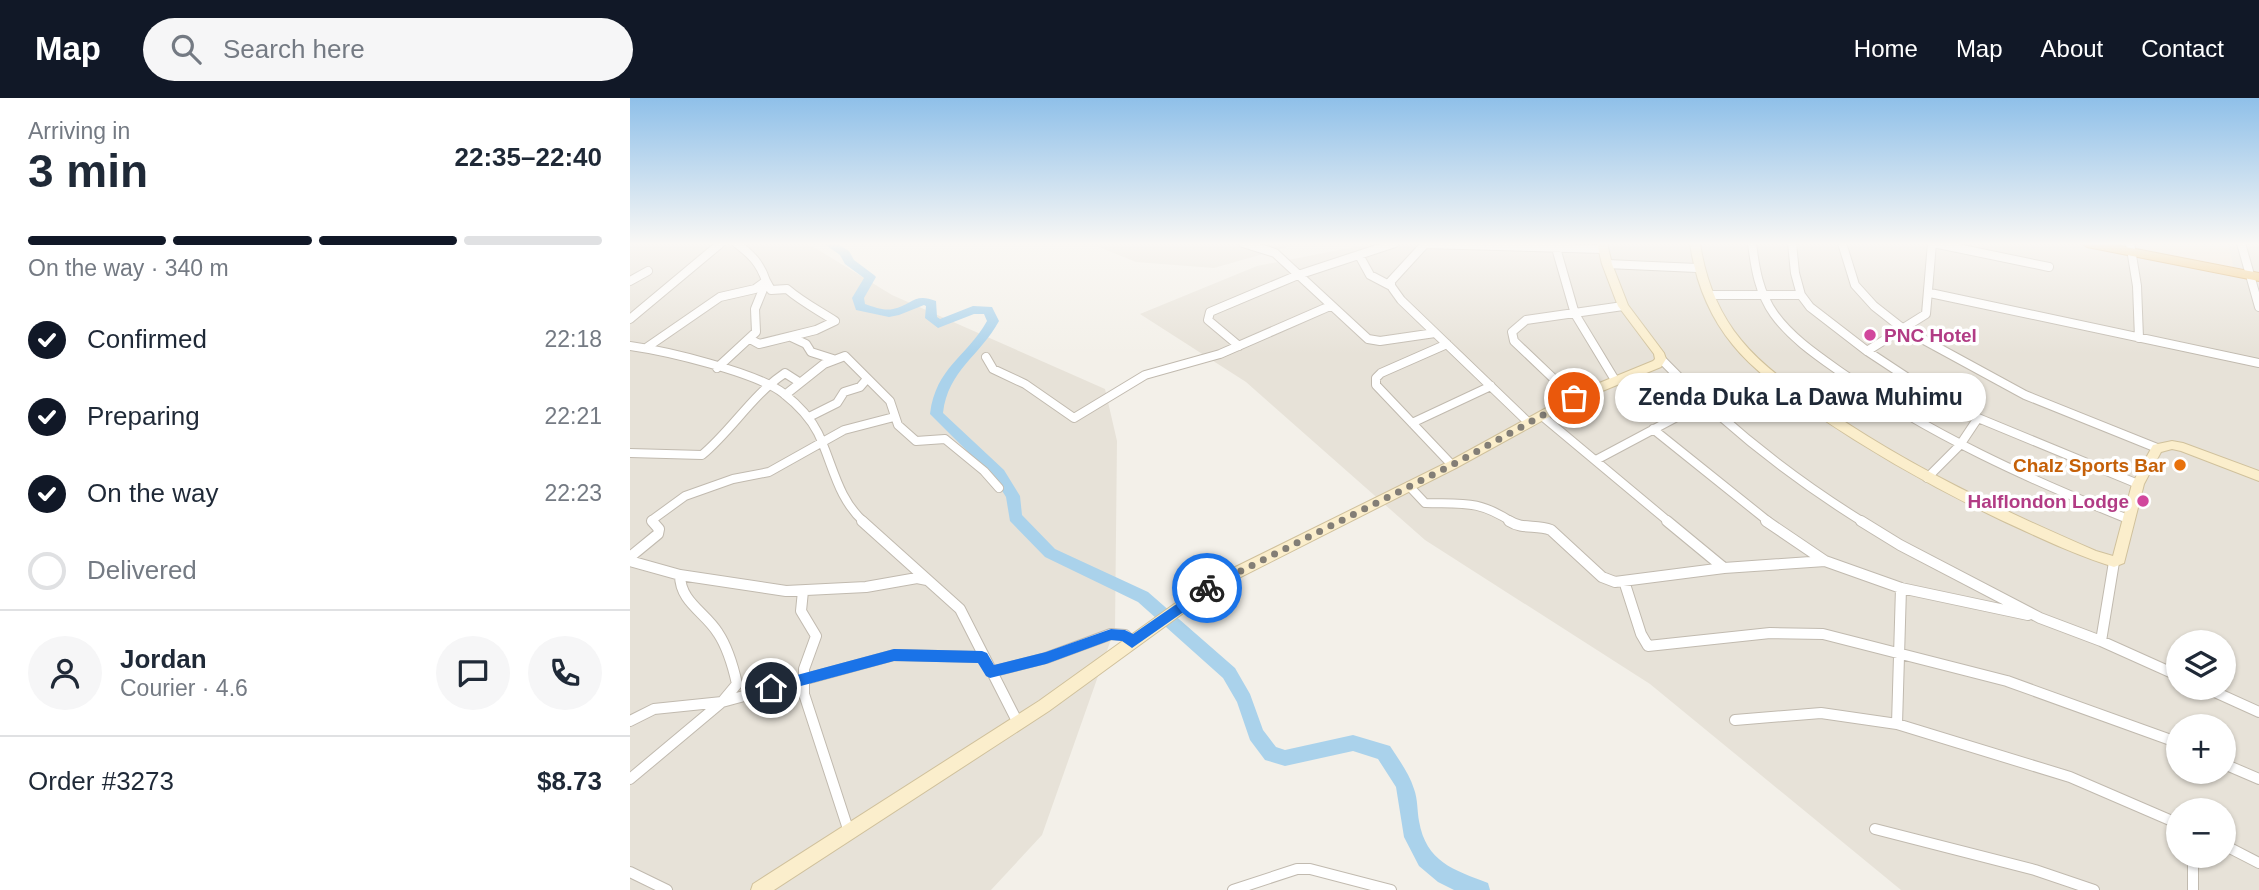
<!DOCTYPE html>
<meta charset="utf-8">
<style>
:root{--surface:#fff;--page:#f6f6f7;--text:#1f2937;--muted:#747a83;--line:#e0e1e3;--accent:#111827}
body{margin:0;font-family:Arial,sans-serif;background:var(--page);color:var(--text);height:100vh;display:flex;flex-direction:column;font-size:26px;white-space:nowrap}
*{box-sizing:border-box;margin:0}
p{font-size:23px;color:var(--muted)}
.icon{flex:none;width:38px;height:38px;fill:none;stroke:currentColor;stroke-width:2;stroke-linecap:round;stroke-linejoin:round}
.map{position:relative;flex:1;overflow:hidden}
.side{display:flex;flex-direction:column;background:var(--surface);width:630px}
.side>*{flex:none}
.tools{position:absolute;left:1536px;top:532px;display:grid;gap:14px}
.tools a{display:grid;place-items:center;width:70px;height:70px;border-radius:50%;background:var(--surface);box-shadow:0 2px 5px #0004;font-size:35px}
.pin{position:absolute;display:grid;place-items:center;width:60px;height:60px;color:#fff;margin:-30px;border:4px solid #fff;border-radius:50%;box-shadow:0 2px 7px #0007}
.courier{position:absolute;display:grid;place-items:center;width:70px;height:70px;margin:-35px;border:5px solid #1a73e8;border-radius:50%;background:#fff;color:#222;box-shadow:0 2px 9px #0007}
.bubble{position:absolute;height:49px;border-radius:24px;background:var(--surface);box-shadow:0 2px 5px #0004;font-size:23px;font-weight:600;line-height:49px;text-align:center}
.head em{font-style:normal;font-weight:600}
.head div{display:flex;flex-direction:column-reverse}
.head{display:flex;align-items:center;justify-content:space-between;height:119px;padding:0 28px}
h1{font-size:46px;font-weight:600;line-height:52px}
.bar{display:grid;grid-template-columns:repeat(4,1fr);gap:10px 7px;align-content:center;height:84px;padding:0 28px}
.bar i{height:9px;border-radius:5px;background:var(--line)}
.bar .selected{background:var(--accent)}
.bar p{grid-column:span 4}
.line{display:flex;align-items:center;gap:18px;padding:0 28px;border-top:2px solid var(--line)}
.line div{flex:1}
.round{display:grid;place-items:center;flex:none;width:74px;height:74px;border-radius:37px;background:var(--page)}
ol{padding:0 28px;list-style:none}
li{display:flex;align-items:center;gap:21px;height:77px}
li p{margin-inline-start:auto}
li .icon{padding:7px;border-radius:50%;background:var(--accent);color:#fff;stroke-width:4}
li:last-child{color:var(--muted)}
li i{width:38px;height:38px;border:4px solid var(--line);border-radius:50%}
header{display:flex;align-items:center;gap:42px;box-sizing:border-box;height:98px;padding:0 35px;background:var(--accent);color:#fff}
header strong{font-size:33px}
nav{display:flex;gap:38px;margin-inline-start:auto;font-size:24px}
.search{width:490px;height:63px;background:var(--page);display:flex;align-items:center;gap:18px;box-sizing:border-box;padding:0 24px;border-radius:38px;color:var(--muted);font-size:26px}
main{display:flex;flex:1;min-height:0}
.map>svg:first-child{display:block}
.residential{fill:#e7e2d8;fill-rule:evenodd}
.commercial{fill:#f3e6d6}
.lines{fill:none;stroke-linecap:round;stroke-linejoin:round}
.river{fill:#aad2eb;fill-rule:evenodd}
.street-far1-casing{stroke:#c1baaf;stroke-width:10}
.street-casing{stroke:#c1baaf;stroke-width:12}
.secondary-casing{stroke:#d0c19c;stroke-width:2}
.highway-casing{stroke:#d29a44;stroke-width:2}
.street-far1{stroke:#fff;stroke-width:8}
.street{stroke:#fff;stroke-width:10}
.secondary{fill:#fbeecc;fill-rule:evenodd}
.highway{fill:#f3c674;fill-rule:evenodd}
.route{fill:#1a73e8}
.done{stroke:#837e76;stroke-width:7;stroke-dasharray:0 12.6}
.hotel-dot{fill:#d1479c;stroke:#fff;stroke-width:2.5}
.food-dot{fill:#e8710a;stroke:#fff;stroke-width:2.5}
.labels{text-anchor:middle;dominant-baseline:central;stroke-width:7;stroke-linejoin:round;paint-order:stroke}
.hotel-label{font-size:19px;font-weight:bold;fill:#b23c85;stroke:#fff;text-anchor:start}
.food-label{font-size:19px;font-weight:bold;fill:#c56008;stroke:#fff;text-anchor:end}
</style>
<header>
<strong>Map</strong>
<div class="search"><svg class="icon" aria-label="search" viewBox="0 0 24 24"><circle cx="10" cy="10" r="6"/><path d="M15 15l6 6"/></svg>Search here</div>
<nav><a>Home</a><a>Map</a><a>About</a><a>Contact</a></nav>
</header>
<main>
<section class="side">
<div class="head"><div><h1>3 min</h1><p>Arriving in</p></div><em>22:35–22:40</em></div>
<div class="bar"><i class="selected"></i><i class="selected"></i><i class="selected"></i><i></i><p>On the way · 340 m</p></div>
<ol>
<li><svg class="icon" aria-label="check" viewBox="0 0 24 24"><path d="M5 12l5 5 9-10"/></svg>Confirmed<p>22:18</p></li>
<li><svg class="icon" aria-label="check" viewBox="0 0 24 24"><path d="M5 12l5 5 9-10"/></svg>Preparing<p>22:21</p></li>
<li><svg class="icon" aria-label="check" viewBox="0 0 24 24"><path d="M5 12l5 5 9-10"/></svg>On the way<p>22:23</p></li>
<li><i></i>Delivered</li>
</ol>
<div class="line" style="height:126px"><a class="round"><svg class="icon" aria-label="person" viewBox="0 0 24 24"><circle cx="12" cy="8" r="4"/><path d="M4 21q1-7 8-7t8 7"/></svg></a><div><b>Jordan</b><p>Courier · 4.6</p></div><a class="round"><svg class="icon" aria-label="chat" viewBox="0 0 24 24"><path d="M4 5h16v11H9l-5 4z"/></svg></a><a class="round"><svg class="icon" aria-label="phone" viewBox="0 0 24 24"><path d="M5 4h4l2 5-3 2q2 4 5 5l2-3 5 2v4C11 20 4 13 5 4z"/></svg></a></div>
<div class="line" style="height:91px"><div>Order #3273</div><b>$8.73</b></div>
</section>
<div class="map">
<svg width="1629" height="792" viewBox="0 0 1629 792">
<rect width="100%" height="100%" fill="#f3f0e9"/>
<!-- residential -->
<path class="residential" d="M0,145H177L262,197L475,291L487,343L485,530L412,737L361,792H0Z
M459,145H671L584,170L506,164Z
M745,145H1629V792H1271L1020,586L795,442L616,284L510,216L627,168ZM1549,544H1594V590H1549ZM1549,628H1594V674H1549ZM1549,712H1594V758H1549Z"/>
<!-- commercial -->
<path class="commercial" d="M1508,145H1598L1603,166L1602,170L1508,150Z"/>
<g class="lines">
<!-- river -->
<path class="river" d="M193,145H206L219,153L224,162L244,177L246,179L234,200L235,206C244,209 254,213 263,211C282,207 284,194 306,203L307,219L310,221L343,208L362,209L369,223C350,258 318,272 313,315L374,372L390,398L392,417L425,451L518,494L605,570L620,596L633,632L646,649L655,652L723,637L760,648C769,662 779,675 784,691C788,702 787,713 789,723C796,764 824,772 858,785L860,792H824L808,784L789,768L774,739L766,689L748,661L723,653L655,668L635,662L620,642L607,604L593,580L508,504L415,459L380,423L376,399L364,380L300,316C306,269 336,260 357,223L354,216H344L308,230L295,220L296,208L294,207L269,217L259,219L226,212L222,200L234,180L215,166L210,157Z"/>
<defs>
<path id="street-far1" d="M613,145L645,155L738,241L750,243L805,235
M1122,145C1125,170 1129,195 1144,216C1161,240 1188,258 1212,275C1301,337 1398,381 1498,421
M1162,145L1165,175L1171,197L1180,209L1237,253L1287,286L1348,320L1508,386
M1212,145L1225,187L1244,208L1272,230L1395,297L1527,350
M1303,145L1419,169
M1500,145L1507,188L1509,240
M1611,145L1629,209
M926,150L945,216L985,282
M729,157L740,177L761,188
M977,166L1067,170
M0,183L18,173
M1300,195L1629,265
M1079,197H1171
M0,221L91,145
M161,239L176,246L181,254L203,261
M120,241L129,246L186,232L205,223C188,212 172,204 157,191L141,192L136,183
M817,246L751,275L746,280V287L822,367
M0,248C36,253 125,274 153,295C167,306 180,319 188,335C203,366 207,400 234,424
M609,248L578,222L580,214L668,177L765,145
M16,250L90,199L125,191L136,183C130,165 121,156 106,145
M1237,253L1296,216L1302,145
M356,259L363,271L395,286L444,320L515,277L590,256L700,208
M1031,261C1091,324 1159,378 1233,424
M87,270L126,234L125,211L136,184
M155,297L194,266L215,258L260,303L268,327L286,343L315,341L354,373L369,390
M944,300L884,243L882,234L896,222L993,208
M912,318L1039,424
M1088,318L1155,288
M179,319L207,305L214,294L230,289L236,282
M782,325L861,288
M899,325L771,202L761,188V183L795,146L973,151
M1023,331L1139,424
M0,355L72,357C102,332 122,297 155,275L169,284
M966,362L1073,305
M1297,380L1330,347L1348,320
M779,388L795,405C834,406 848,402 882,424
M24,424L22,422L55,398L103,381L139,374L214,332L264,319"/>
<path id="street" d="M232,423L330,511L388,625
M879,423C893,432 906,426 921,432L972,479L985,484L1094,470L1195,463
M1037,423L1094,470
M1136,423L1195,463L1271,490L1398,517
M1231,423L1270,447L1410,520L1471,543L1549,578
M0,459L28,436L29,431L22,423
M0,463L50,477L156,493L236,489L287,480L297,482
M994,483L1011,536L1018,548L1140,535L1193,536L1377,583L1549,645
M173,493L171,513L186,538L174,571V596L219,734
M1471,543L1484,464
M361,574L416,560L481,536L495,537L502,544
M1576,590L1629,614
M1105,622L1191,615L1267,626L1440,679L1549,726
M0,623L24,611L92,604L264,557L352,559
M1267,626L1271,490
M1594,666L1629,681
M0,681L92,604L107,586C103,568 98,550 88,535C75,514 50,504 50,477
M1245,731L1405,772L1464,792
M1594,747L1629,765
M0,774L37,792
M603,792L667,771H680L761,792
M1563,792V765L1569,758"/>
<path id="secondary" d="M967,145H977L982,166L998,207L1034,255L1036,261L1031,269L948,303L826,370L585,492L419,613L144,792H121L123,786L409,603L575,484L818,364L940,297L1023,263L1025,261L1024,256L988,208L972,166Z
M1060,145H1070C1075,180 1088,214 1111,242C1133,269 1164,290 1193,309C1278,368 1371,412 1466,453L1483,458L1502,386L1523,347L1542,343L1553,345L1629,373V383L1551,353L1542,351L1531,354L1514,386L1494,465L1484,469C1445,457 1408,439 1371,422C1306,391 1244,356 1185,316C1157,296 1125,274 1103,247C1079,218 1065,182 1060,145Z"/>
<path id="highway" d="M1451,145H1475L1629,175V183L1457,149Z"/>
</defs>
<!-- street-far1 casing -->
<use href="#street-far1" class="street-far1-casing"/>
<!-- street casing -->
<use href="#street" class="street-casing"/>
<!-- secondary casing -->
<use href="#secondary" class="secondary-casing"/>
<!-- highway casing -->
<use href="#highway" class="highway-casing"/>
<!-- street-far1 -->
<use href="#street-far1" class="street-far1"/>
<!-- street -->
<use href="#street" class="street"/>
<!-- secondary -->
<use href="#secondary" class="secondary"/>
<!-- highway -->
<use href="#highway" class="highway"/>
</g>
<!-- sky -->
<linearGradient id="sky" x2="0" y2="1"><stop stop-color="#8fc0e9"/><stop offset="0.57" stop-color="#faf8f5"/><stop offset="1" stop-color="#faf8f5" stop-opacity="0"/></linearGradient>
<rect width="1629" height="256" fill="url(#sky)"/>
<!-- route -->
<path class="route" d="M577,485L582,486V494L502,550L492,543L481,542L416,566L360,580L356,578L348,565L264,563L141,596L135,590L141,584L264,551L352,553L357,555L364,567L416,554L481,531L495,532L503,536Z"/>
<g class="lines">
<!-- done -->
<path class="done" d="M577,490L822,367L944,300"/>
</g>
<!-- markers -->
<g class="hotel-dot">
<circle cx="1240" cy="237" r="7"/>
<circle cx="1513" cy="403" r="7"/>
</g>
<circle class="food-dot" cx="1550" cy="367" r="7"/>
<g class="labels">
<!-- hotel labels -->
<g class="hotel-label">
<text x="1254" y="237">PNC Hotel</text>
<text x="1499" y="403" text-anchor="end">Halflondon Lodge</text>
</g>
<!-- food labels -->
<g class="food-label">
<text x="1536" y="367">Chalz Sports Bar</text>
</g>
</g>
</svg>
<div class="tools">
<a><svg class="icon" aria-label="layers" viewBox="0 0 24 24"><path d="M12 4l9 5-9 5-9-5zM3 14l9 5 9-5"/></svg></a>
<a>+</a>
<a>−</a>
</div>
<div class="pin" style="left:944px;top:300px;background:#ea580c"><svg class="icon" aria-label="bag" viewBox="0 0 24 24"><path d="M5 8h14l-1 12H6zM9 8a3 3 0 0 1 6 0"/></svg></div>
<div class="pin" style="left:141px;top:590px;background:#1f2937"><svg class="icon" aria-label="home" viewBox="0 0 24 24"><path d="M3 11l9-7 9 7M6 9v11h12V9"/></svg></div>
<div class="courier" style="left:577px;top:490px"><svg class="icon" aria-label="bike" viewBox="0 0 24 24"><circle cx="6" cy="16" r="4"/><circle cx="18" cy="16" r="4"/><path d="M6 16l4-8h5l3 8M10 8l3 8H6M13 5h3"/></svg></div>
<div class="bubble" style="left:985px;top:275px;width:371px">Zenda Duka La Dawa Muhimu</div>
</div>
</main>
